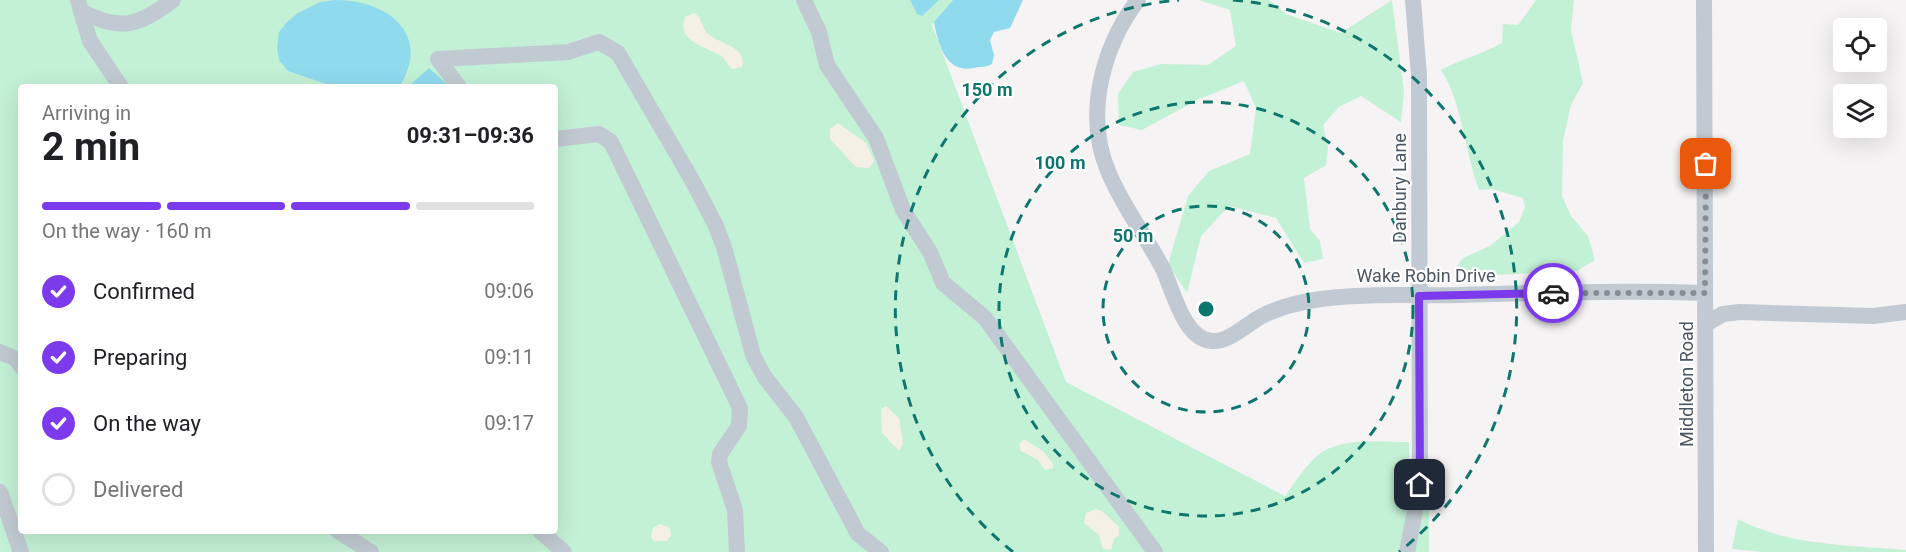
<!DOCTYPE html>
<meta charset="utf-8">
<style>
:root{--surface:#fff;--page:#f6f6f6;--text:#202124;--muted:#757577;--line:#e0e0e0;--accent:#7c3aed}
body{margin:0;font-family:Roboto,sans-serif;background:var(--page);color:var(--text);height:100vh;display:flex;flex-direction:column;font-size:22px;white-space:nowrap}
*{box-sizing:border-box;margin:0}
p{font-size:20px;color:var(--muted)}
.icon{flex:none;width:33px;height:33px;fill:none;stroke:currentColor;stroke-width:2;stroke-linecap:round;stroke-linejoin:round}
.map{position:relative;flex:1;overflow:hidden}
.drawer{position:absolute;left:18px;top:84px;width:540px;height:450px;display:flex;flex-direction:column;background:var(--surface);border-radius:6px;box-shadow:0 6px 24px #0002}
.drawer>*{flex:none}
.fabs{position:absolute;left:1833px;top:18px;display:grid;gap:12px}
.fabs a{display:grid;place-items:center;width:54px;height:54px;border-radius:6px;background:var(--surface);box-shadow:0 6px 24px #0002;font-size:30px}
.pin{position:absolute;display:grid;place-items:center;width:51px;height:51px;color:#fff;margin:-26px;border-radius:12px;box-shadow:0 3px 9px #0006}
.courier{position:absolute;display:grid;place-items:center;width:60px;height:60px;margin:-30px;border:4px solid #7c3aed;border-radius:50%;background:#fff;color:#222;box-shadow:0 2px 8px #0007}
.head em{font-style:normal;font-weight:700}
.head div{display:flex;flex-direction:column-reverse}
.head{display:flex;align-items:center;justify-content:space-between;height:102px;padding:0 24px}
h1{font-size:39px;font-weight:700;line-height:45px}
.bar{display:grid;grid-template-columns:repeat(4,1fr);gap:9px 6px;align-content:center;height:72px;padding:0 24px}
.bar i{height:8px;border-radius:4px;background:var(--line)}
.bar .selected{background:var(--accent)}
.bar p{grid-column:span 4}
ol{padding:0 24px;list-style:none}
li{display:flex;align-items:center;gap:18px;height:66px}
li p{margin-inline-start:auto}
li .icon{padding:6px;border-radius:50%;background:var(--accent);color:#fff;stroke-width:4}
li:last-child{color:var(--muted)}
li i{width:33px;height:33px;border:3px solid var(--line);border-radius:50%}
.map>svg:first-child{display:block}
.green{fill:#c3f1d5;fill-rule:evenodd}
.sand{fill:#f5f0e5}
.water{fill:#90daee}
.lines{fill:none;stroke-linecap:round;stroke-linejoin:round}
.minor{stroke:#c1cad2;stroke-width:16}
.done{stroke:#868d94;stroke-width:6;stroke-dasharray:0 10.8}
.route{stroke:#7c3aed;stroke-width:8}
.ring{fill:none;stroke:#0f766e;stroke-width:3;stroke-dasharray:10 8}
.labels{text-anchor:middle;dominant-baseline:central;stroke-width:4.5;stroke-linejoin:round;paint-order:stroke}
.street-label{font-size:18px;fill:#4a5661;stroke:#fff}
.centre{fill:#0f766e;stroke:#fff;stroke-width:3}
.ring-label{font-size:18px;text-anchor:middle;font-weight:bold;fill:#0f766e;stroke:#fff;stroke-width:4.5;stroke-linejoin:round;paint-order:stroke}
</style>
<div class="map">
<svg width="1906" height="552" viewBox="0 0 1906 552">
<rect width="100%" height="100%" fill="#f5f3f3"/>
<!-- green -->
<path class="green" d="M0,0H953L932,25L1066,382L1285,496C1295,483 1305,466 1317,456C1340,436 1381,442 1409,442L1410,492L1429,493V552H0ZM21,87H555V531H21Z
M1199,0H1269L1286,14L1341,33L1392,0L1404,92L1401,122L1361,96L1339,107L1323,125L1328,147L1326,165L1304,178L1310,229L1320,241L1323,259L1304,263L1276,218L1229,206L1201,236L1187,293L1168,264L1188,196L1209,171L1250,154L1256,108L1244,81L1199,99L1142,130L1119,125L1118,94L1133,72L1161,64L1208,65L1236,46L1230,10Z
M1536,0H1574L1571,30L1583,83L1571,105L1563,141L1562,196L1571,216L1588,236L1595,260L1577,271L1478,276L1453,273L1463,258L1490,246L1519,222L1525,207L1523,198L1492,189L1479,190C1465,153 1462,101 1441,70C1461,59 1483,54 1502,43L1503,24L1518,25Z
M1738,519C1788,546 1851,545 1906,550V552H1763L1732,549Z"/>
<!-- sand -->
<path class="sand" d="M694,13C702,17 701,26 707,33C718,44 748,46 742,67L732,69C727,65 725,58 720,55C705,47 676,41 685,17Z
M838,123L866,143L874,161L869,168L856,167L830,139V129Z
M886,406L899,418L903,444L899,451L882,433L881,409Z
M1024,439L1043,451L1053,464V468L1045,470L1038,460L1021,451L1019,445Z
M1096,509L1102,511L1119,527V535L1114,539L1111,550L1103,549L1099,535L1084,523L1086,513Z
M660,524L670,528L671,535L667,541H654L651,537L653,528Z"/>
<!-- water -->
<path class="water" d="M336,0C387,0 433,34 399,87H335L288,71L279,60L277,48L279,32L286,23L298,13L320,2Z
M910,0H939L922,16L917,14Z
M953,0H1023L1010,28L994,32L990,40L994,55L992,64C986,68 980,66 974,68C946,74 938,44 934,22Z
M429,68L450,87H408Z"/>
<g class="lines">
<!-- minor -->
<path class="minor" d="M78,0L81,11C121,32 138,26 173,0
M804,0L819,32L827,65L876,138L903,210L930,252L943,283L985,318L1155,552
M1138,0C1103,46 1084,114 1108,171C1122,206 1146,236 1163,269C1173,290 1184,340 1212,341C1229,342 1246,325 1260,317C1279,307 1299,302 1321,299C1367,293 1414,296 1461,295C1542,293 1624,290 1705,293
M1704,0L1706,552
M81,11L90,41L121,87
M459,87L438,59L568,52L599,42L618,53L692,180L715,224L724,247L753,355L764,376L796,417L858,534L881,552
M555,139L599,134L611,142L740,408L739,426L720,454L719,462L735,510L737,552
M1706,324L1723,314L1740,312L1873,316L1906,312
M0,352L16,359L21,366
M0,492L21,552
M338,531L371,552
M540,531L564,552
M1407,552L1420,485L1419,76L1413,0"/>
</g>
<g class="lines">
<!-- done -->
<path class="done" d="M1553,293H1705L1706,164"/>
<!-- route -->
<path class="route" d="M1420,485L1419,296L1553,293"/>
</g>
<!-- distance rings -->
<g class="ring">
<circle cx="1206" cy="309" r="103"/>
<circle cx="1206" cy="309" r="207"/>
<path d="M1013 552A310 310 0 0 1 1179 0M1233 0A310 310 0 0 1 1399 552"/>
</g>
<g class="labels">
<!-- street labels -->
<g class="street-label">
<text transform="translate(1399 188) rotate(-90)">Danbury Lane</text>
<text x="1426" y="275">Wake Robin Drive</text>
<text transform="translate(1686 384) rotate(-90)">Middleton Road</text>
</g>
</g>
<circle cx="1206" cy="309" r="9" class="centre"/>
<g class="ring-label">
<text x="987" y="96">150 m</text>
<text x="1060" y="169">100 m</text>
<text x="1133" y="242">50 m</text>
</g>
</svg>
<div class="fabs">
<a><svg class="icon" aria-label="locate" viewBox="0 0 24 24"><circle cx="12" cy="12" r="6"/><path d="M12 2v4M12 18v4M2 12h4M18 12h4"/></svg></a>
<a><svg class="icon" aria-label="layers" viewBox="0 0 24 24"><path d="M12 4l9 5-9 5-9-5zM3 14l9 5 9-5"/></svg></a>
</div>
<div class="pin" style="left:1706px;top:164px;background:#ea580c"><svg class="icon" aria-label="bag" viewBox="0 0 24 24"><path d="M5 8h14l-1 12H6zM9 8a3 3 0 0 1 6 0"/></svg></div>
<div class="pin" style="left:1420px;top:485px;background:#1f2937"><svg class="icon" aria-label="home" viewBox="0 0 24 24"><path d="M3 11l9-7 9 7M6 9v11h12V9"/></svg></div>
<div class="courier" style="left:1553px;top:293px"><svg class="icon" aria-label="car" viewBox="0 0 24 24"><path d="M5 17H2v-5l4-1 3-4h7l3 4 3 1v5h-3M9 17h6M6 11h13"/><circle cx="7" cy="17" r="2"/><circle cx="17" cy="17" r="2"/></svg></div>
<section class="drawer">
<div class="head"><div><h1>2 min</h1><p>Arriving in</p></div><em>09:31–09:36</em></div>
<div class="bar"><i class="selected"></i><i class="selected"></i><i class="selected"></i><i></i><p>On the way · 160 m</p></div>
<ol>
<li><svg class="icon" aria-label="check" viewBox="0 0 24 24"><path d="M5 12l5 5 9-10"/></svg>Confirmed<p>09:06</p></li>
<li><svg class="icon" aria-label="check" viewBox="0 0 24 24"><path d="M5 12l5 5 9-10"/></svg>Preparing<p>09:11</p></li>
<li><svg class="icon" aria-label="check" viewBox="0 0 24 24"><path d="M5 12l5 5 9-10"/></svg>On the way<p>09:17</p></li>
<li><i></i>Delivered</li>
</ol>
</section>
</div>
